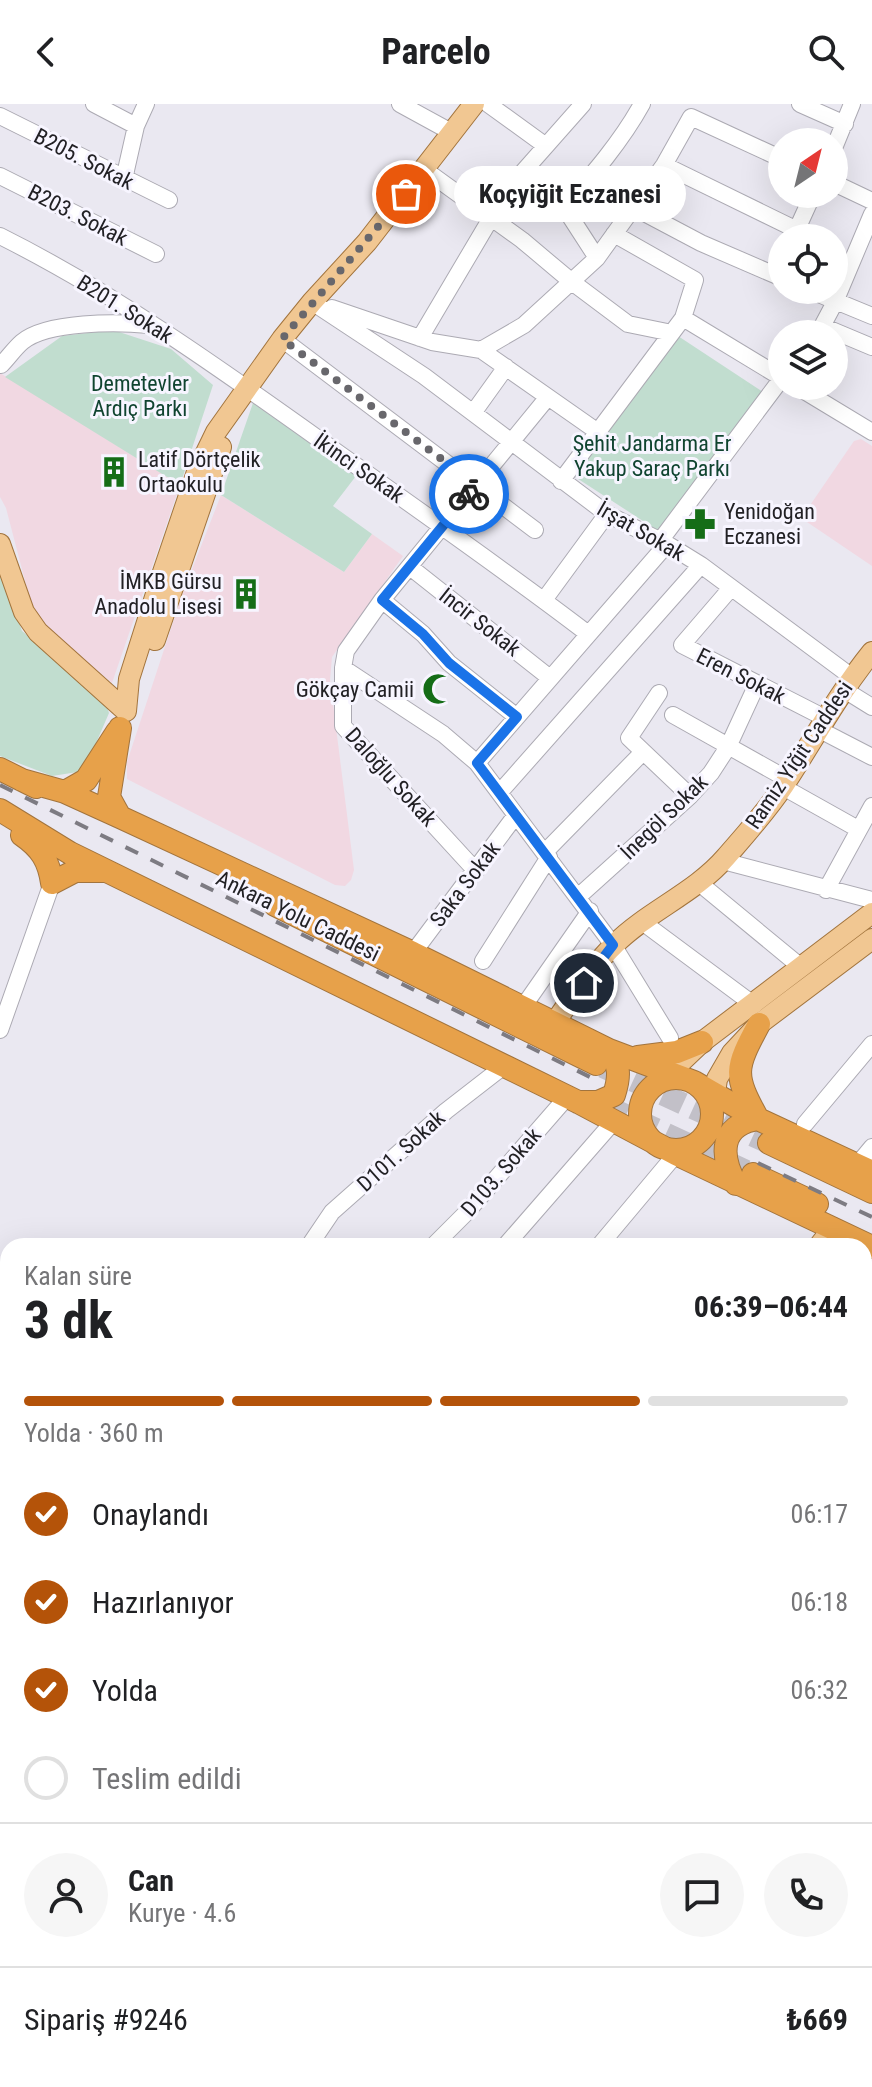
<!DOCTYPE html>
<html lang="tr">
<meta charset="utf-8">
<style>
:root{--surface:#fff;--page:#f6f6f6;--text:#202124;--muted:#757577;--line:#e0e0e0;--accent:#b45309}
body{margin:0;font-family:"Roboto Condensed",sans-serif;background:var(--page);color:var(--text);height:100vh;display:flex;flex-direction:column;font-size:30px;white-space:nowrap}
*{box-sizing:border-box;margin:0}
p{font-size:26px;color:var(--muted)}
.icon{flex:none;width:44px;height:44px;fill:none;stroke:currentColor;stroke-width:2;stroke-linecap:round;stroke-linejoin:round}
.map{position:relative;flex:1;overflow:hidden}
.panel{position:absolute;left:0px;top:1134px;width:872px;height:850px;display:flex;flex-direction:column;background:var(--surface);border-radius:24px 24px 0 0;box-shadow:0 8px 32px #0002}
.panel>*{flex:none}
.needle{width:52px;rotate:35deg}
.tools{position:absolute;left:768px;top:24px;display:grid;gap:16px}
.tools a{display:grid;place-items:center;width:80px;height:80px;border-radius:50%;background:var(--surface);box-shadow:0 8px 32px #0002;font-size:40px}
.pin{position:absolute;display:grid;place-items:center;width:68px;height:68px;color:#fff;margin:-34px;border:4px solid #fff;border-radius:50%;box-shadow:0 2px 8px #0007}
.courier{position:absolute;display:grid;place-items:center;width:80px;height:80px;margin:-40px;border:6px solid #1a73e8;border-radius:50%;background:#fff;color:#222;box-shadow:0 2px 10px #0007}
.bubble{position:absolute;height:56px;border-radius:28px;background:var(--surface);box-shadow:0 8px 32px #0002;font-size:26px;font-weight:700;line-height:56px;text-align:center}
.head em{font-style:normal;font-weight:700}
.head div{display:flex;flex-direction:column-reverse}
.head{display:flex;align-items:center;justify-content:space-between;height:136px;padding:0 24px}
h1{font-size:52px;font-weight:700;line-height:60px}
.bar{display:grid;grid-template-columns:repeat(4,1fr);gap:12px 8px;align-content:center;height:96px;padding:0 24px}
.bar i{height:10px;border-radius:6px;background:var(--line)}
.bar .selected{background:var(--accent)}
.bar p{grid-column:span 4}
.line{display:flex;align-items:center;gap:20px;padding:0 24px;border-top:2px solid var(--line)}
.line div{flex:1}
.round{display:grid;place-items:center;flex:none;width:84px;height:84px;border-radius:42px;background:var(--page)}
ol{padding:0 24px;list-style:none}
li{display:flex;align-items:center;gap:24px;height:88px}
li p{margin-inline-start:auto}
li .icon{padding:8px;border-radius:50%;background:var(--accent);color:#fff;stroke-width:4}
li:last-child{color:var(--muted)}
li i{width:44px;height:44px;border:4px solid var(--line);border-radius:50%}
header{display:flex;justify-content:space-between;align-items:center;height:104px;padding:0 24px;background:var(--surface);font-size:36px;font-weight:700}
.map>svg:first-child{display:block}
.education{fill:#f1d8e2}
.park{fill:#c1ddcf}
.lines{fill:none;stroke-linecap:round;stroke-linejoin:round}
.highway-tunnel{stroke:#c2c0c8;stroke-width:22;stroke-dasharray:22 11;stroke-linecap:butt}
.minor-casing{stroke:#acaab3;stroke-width:18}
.major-casing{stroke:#a2743d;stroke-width:22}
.highway-casing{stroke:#a2743d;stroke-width:24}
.minor{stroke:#fff;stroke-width:16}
.major{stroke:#f1c792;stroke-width:20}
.highway{stroke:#e7a14a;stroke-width:22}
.rail{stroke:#7d7b82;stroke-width:4;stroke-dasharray:14 14;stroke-linecap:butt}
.done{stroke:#68676c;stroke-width:8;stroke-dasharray:0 14.4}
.route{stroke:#1a73e8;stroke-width:10}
.labels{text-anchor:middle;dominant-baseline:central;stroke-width:6;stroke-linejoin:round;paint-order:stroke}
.street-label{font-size:22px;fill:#222125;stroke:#f7f5ff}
.park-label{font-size:22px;fill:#104430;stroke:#f7f5ff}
.poi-label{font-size:22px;fill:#222125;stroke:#f7f5ff;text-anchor:start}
</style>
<header><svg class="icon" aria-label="back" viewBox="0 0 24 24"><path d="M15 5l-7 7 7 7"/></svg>Parcelo<svg class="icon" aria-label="search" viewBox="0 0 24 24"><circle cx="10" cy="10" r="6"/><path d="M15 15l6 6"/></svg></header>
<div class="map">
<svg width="872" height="1983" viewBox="0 0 872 1983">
<rect width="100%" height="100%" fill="#eae8f1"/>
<!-- education -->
<path class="education" d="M0,269L180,381L112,579L35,515L6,404L0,393Z
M861,335L872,342V462L807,418L804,410L854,337Z
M221,391L344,468L372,430L403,452L332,553L330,576L354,766L351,776L345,782L335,781L127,675V658L182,491Z"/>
<!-- park -->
<path class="park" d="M113,226L171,245L213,281L180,381L5,273L62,232Z
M678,232L763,288L660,428L572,371Z
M253,299L356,372L333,402L372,430L344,468L221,391Z
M0,460L22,527L104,594L109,609L84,667L52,672L0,652Z"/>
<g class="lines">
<!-- highway-tunnel -->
<path class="highway-tunnel" d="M603,963L769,1039
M606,1002L753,1070"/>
<defs>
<path id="minor" d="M94,0L136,22
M400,0L453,29
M488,0L546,42
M583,0L522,69L564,103L597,154
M800,0L845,20
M0,12L169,96
M834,44L852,0
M664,61L797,126
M425,66L522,136L572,178L628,220L672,229
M0,72L156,150
M124,75L136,22L146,0
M834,79L872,97
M564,103C593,70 621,38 642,0
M633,103L701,139L782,174
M0,132C116,190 222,266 327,341C414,403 502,464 587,529
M793,134L813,90
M809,186L872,212
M312,198L424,272L607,410L667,440L701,461L852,573
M332,204L432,238L481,246L524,221L597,154L664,61L691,13L782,55
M822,222L872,243
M818,230L835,198L872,110
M420,234L491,114
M282,235L535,426
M481,246L598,328
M1,261C8,254 14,245 22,238C47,217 118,218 149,221
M796,282L872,328
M473,309L506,263
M561,377L683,214L695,176L614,130
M660,437L782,274L683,214
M410,463L550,574
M731,484L682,541L825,614
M382,496L423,530L449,559L517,613
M544,496L607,410
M343,564L443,630L477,659L613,841L670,934
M843,585L872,603
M659,589L629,634L690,692
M673,611L787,675
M818,625L872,653
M477,659L667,440
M783,683L858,725
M500,688L701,461
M545,748L643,648
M723,757L872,796
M476,767L343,622V564L346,547L382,496L548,293
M698,778L801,863
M826,786L872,702
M579,792L690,692L711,669L728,643L757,580
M641,817L754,901
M413,849L516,711
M483,857L549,753
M523,903L590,807
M0,926L52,779
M805,1020L872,940
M857,1061L872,1043
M309,1142L332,1108L446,1007L504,962
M433,1142L466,1109L567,993
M505,1142L614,1017
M599,1142L676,1050
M864,1268L872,1259
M864,1299L872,1308
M864,1392L872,1399
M864,1475L872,1481
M0,1647L8,1645
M864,1713L872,1706
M864,1801L872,1812
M864,1870L872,1861
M528,1976L536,1983
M589,1976L596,1983
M668,1976L675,1983
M820,1976L823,1983
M45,1983L48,1976
M298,1983L306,1976
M395,1983L400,1976
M772,1983L778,1976
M848,1983L872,1972"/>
<path id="major" d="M0,440L24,508L38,528L126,607
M155,536L221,343
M126,607L129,575L162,471L198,365L216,328L282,235L312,198L367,138L474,0
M555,918C574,892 592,862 615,840C648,807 695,789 726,753C746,730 767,707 784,681C813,637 838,590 872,548
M662,976L702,938L872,809
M712,1008L717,975L732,949L759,920L872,835
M819,1142L833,1124
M864,1507L872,1499
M864,1617L872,1626
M0,1874L8,1867
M236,1976L240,1983"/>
<path id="highway" d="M120,624L109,693L120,713
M0,665L36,683
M22,676L65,688L120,713L413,849L609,946L694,978L758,1015L872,1068
M65,688L86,676L117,628
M0,706L70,749L578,998L676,1050L872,1143
M22,731C41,744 49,757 52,779L75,767H102
M275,801L596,960
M638,953L677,948L702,938
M640 1010a36 36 0 1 1 72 0a36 36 0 1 1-72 0Z
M578,998H598L614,991C620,972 620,962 609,946
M769,1039L872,1088
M753,1070L817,1100
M736,1080C720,1052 719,1021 758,1015C733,970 735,965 759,920"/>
</defs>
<!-- minor casing -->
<use href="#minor" class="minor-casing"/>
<!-- major casing -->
<use href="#major" class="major-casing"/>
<!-- highway casing -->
<use href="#highway" class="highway-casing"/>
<!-- minor -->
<use href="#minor" class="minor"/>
<!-- major -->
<use href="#major" class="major"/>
<!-- highway -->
<use href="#highway" class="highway"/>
<!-- rail -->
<path class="rail" d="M0,681L590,973
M758,1059L872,1113"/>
</g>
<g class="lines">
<!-- done -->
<path class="done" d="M406,90L282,235L476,381L469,390"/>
<!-- route -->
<path class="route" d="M469,390L382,496L423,530L449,559L517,613L477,659L613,841L584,879"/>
</g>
<!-- icons -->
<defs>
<symbol id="building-bare" viewBox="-9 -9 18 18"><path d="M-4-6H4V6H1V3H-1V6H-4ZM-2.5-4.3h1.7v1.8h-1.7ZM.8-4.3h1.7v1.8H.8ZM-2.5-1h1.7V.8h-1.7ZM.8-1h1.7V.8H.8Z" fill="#156d17" stroke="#f7f5ff" stroke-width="2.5" paint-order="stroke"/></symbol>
<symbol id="pharmacy-bare" viewBox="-9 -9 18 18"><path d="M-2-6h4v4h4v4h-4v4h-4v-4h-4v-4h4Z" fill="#156d17" stroke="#f7f5ff" stroke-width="2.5" paint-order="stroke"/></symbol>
<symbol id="mosque-bare" viewBox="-9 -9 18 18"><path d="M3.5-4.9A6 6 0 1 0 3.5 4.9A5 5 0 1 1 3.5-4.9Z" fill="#156d17" stroke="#f7f5ff" stroke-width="2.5" paint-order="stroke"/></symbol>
</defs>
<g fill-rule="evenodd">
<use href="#building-bare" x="92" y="346" width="44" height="44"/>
<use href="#pharmacy-bare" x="678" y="398" width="44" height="44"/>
<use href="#building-bare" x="224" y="468" width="44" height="44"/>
<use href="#mosque-bare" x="416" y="563" width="44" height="44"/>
</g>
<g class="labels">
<!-- street labels -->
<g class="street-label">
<text transform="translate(84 55) rotate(27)">B205. Sokak</text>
<text transform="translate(78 111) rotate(27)">B203. Sokak</text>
<text transform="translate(125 205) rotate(32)">B201. Sokak</text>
<text transform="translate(359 364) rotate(35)">İkinci Sokak</text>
<text transform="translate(641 427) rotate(30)">İrşat Sokak</text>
<text transform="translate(480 518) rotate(38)">İncir Sokak</text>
<text transform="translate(741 572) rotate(27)">Eren Sokak</text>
<text transform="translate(799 651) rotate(-56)">Ramiz Yiğit Caddesi</text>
<text transform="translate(391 673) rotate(48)">Daloğlu Sokak</text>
<text transform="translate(664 713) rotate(-44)">İnegöl Sokak</text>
<text transform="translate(465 780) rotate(-53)">Saka Sokak</text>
<text transform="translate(298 812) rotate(26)">Ankara Yolu Caddesi</text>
<text transform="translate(401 1047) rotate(-42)">D101. Sokak</text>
<text transform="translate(501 1068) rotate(-49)">D103. Sokak</text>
</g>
<!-- park labels -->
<g class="park-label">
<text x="140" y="279">Demetevler<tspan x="140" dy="25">Ardıç Parkı</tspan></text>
<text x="652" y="339">Şehit Jandarma Er<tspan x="652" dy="25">Yakup Saraç Parkı</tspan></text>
</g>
<!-- poi labels -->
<g class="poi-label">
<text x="138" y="355">Latif Dörtçelik<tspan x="138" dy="25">Ortaokulu</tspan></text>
<text x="724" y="407">Yenidoğan<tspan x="724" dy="25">Eczanesi</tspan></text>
<text x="222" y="477" text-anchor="end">İMKB Gürsu<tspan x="222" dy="25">Anadolu Lisesi</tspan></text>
<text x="414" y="585" text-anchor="end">Gökçay Camii</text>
</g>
</g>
</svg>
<div class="tools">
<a><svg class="needle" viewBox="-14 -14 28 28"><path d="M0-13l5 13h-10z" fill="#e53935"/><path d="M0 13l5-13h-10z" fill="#757577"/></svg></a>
<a><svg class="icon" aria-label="locate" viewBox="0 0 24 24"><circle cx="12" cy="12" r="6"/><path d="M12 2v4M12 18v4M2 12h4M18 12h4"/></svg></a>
<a><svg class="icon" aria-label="layers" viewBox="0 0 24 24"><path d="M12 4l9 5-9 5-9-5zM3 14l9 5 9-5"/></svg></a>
</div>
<div class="pin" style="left:406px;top:90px;background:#ea580c"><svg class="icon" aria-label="bag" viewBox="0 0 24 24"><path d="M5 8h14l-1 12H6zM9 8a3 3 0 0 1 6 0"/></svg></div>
<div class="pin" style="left:584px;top:879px;background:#1f2937"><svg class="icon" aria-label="home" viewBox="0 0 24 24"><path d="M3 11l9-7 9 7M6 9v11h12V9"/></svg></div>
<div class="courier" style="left:469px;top:390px"><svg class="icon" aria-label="bike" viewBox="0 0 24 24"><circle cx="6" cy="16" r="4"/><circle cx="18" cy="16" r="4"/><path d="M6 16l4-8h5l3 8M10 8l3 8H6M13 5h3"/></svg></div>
<div class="bubble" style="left:454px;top:62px;width:232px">Koçyiğit Eczanesi</div>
<section class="panel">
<div class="head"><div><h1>3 dk</h1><p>Kalan süre</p></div><em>06:39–06:44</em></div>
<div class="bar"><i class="selected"></i><i class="selected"></i><i class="selected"></i><i></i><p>Yolda · 360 m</p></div>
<ol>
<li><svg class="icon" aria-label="check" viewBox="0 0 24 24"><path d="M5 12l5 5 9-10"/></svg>Onaylandı<p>06:17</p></li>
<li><svg class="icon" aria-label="check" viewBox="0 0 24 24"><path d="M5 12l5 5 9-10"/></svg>Hazırlanıyor<p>06:18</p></li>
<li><svg class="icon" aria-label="check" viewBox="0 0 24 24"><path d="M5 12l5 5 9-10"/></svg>Yolda<p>06:32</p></li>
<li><i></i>Teslim edildi</li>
</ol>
<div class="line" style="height:144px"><a class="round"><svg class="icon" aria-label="person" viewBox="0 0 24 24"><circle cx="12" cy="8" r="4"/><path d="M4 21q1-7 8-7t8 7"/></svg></a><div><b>Can</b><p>Kurye · 4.6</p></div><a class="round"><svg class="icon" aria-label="chat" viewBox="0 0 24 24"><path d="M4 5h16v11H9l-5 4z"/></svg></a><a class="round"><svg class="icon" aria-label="phone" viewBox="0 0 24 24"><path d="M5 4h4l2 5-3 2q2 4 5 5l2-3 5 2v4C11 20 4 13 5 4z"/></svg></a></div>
<div class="line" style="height:104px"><div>Sipariş #9246</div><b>₺669</b></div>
</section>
</div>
